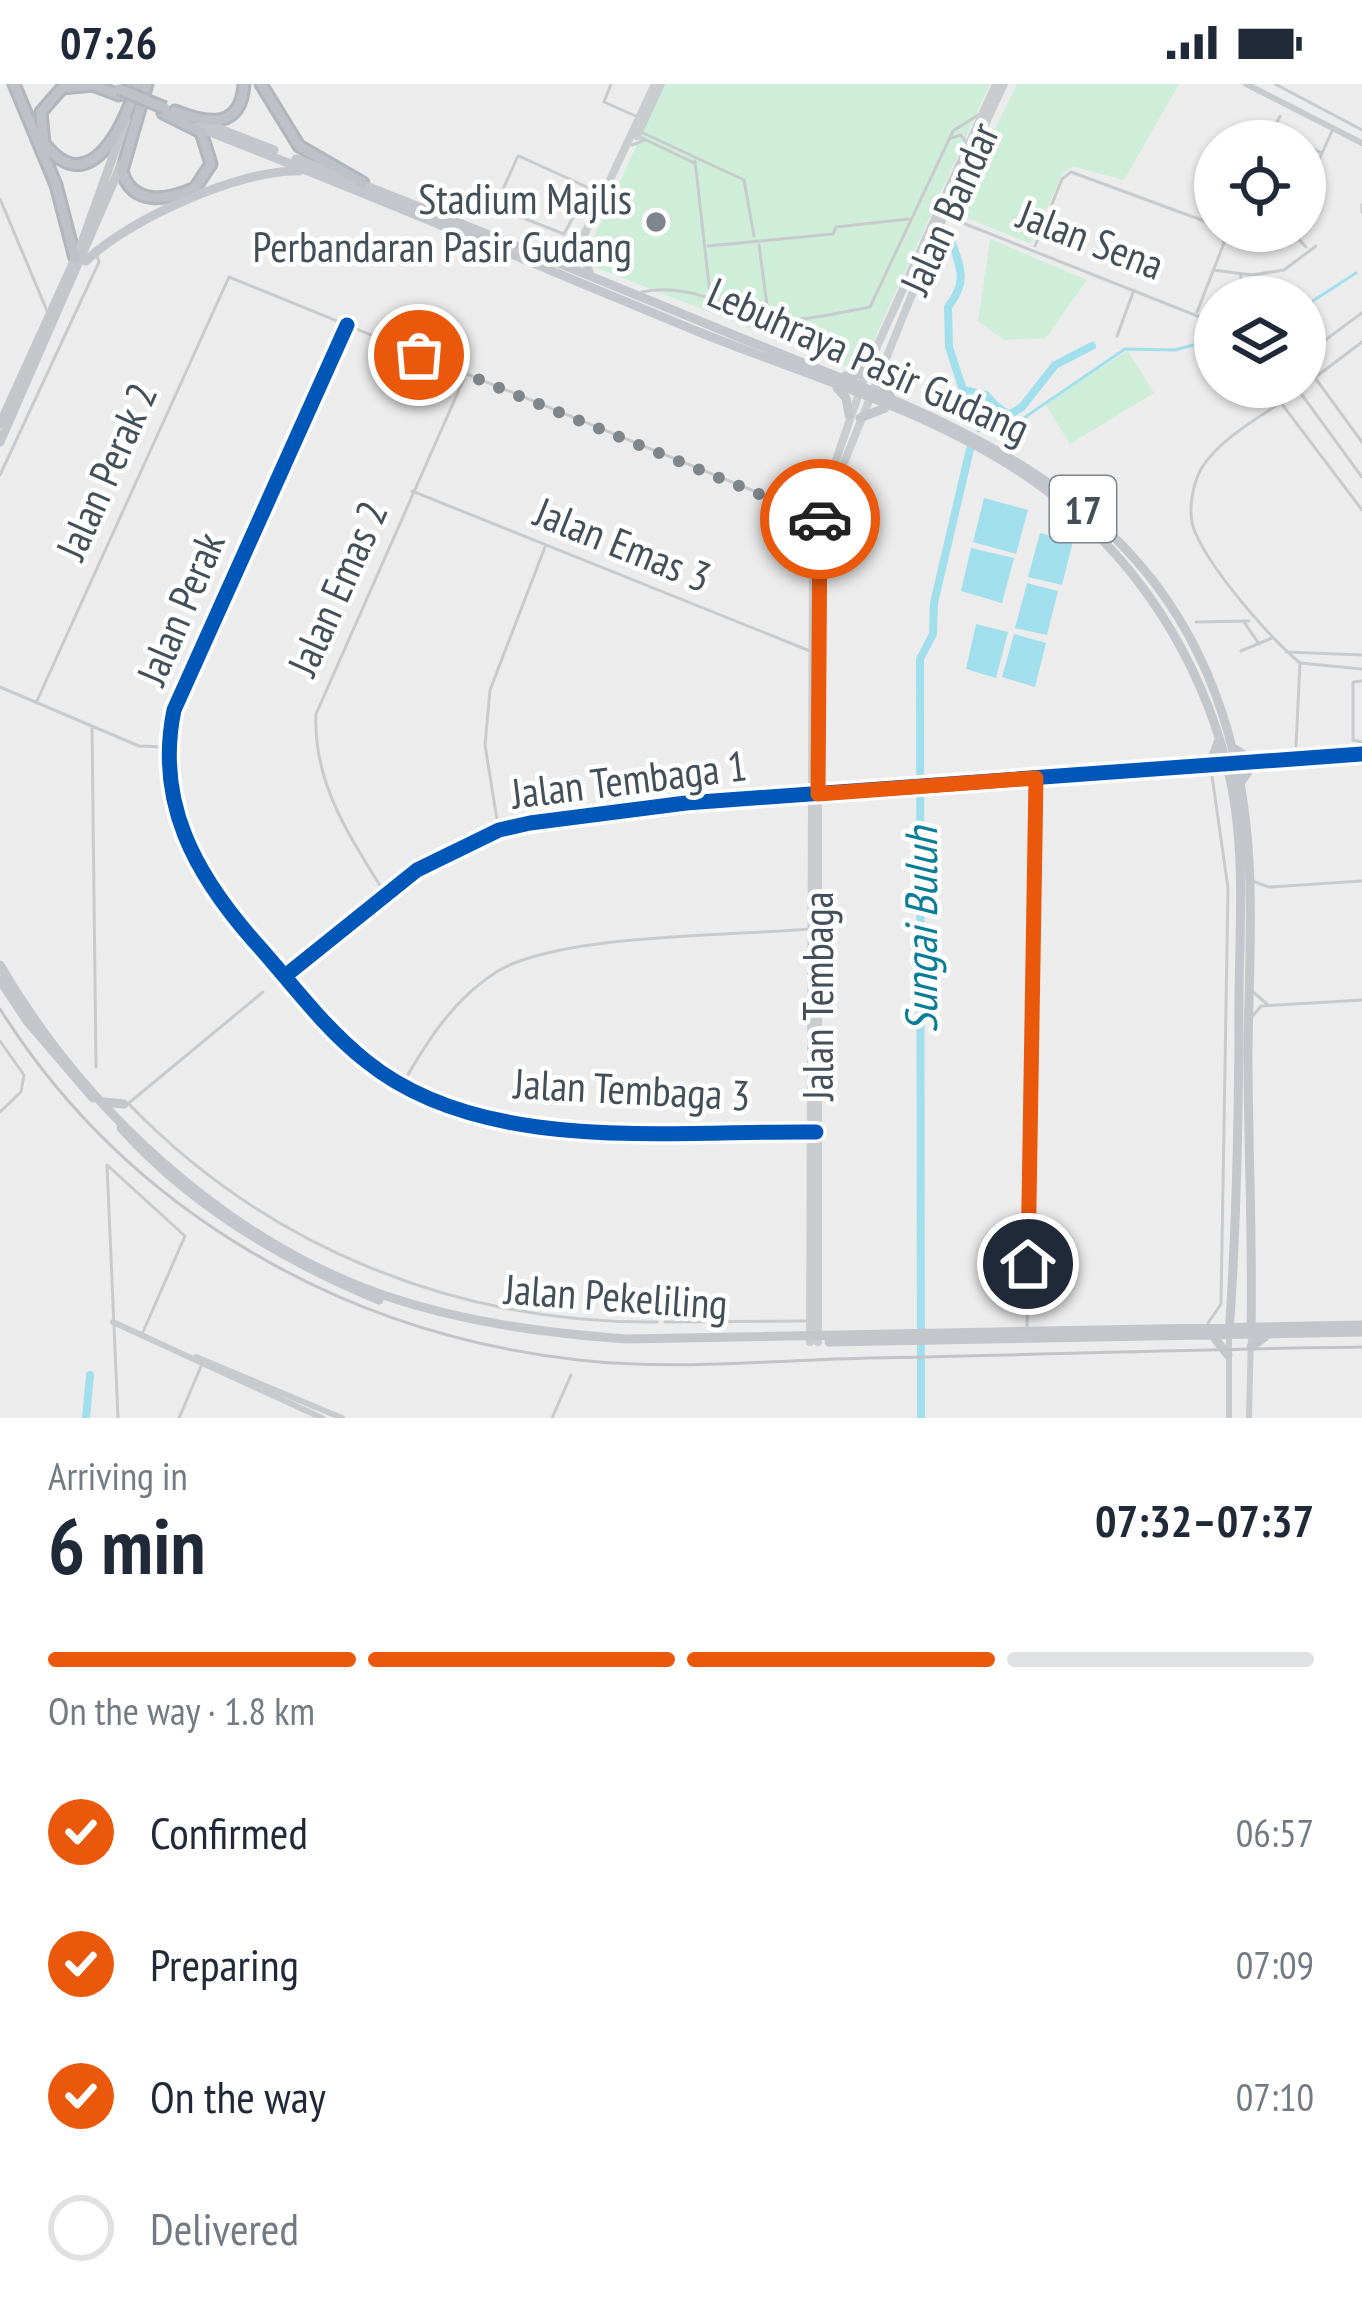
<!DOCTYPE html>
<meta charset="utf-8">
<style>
:root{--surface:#fff;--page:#f6f6f7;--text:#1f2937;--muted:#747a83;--line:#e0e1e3;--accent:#ea580c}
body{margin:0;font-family:"PT Sans Narrow",sans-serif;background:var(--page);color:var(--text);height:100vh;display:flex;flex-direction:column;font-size:45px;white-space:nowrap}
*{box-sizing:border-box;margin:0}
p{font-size:39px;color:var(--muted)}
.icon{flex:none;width:66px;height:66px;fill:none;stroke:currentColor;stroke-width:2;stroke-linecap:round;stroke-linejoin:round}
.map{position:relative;height:1334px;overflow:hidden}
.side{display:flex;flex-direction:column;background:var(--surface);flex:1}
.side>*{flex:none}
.tools{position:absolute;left:1194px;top:36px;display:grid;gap:24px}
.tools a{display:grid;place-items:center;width:132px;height:132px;border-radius:50%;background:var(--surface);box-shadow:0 3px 9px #0004;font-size:60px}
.pin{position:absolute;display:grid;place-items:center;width:102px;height:102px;color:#fff;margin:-51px;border:6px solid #fff;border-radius:50%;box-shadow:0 3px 12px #0007}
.courier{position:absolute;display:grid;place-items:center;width:120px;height:120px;margin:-60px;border:9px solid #ea580c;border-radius:50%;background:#fff;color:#222;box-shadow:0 3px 15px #0007}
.headline em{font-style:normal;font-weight:700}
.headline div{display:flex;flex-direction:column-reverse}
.headline{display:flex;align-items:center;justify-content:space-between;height:204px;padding:0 48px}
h1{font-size:78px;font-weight:700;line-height:90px}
.bar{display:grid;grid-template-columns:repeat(4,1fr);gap:18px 12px;align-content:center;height:144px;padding:0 48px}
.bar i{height:15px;border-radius:9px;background:var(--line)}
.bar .on{background:var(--accent)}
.bar p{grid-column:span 4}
ol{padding:0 48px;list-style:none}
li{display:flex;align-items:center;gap:36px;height:132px}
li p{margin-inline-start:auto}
li .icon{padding:12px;border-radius:50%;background:var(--accent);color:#fff;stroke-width:4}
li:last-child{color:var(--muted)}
li i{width:66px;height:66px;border:6px solid var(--line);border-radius:50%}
.status{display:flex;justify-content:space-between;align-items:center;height:84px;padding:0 60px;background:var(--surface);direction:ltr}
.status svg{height:33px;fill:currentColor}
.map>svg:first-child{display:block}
.green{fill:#cfeeda}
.water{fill:#a2dfed}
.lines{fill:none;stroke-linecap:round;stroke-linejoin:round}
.stream{stroke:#a2dfed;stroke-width:3}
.river{stroke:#a2dfed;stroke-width:8}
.trunk-casing{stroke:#b0b6bc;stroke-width:15}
.minor{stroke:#c8cbcd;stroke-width:3}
.tertiary{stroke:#c8cbcd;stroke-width:6}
.secondary{stroke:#c9cdd0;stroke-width:8}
.primary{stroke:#c3c7cc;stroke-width:9}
.trunk{stroke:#bec2c8;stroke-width:9}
.rail{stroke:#c2c4c7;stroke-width:3}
.trunk-bridge-casing{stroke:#b0b6bc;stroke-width:15;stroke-linecap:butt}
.trunk-bridge{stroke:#bec2c8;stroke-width:9}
.cycleway-casing{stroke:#fff;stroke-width:22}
.cycleway{stroke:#0057b8;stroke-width:15}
.done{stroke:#7e868c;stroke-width:12;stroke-dasharray:0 21.6}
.route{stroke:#ea580c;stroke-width:15}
.poi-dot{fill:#7e868c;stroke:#fff;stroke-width:4.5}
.labels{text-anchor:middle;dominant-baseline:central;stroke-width:9;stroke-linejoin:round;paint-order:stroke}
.shield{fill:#fff;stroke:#7b848b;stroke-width:3}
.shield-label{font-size:39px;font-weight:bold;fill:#434f59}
.poi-label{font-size:42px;fill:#434f59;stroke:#fff;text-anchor:end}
.street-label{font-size:42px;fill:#434f59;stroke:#fff}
.water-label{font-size:45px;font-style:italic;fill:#097d98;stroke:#fff}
</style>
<div class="status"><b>07:26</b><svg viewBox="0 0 49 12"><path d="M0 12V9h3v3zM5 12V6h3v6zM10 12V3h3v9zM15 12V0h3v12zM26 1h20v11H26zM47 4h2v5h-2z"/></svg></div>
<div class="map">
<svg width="1362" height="1334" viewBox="0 0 1362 1334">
<rect width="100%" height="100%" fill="#edecec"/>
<!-- green -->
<path class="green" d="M665,0H990L864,278L848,283L595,183L588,166Z
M1017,0H1179L1124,96L1074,83L1063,88L1031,160L953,128Z
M990,155L1087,196L1046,254L1004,256L978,237Z
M1128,267L1154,309L1070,360L1044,318Z"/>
<!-- water -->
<path class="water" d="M984,414L1028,426L1016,470L973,458Z
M1040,449L1073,457L1062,501L1028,493Z
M971,464L1014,474L1002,519L961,507Z
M1027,499L1058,507L1047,551L1015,544Z
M976,540L1008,548L996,594L966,585Z
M1014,550L1046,559L1035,603L1002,593Z"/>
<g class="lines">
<!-- stream -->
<path class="stream" d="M1305,222L1356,189
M984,335L1009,344L1125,265L1175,266L1215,255"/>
<!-- river -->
<path class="river" d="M951,156C961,185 968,198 948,223L949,263L963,306L986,311L995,321L979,344
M995,321L1009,331L1022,323L1055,281L1092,262
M86,1334L90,1291
M921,1334L920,575L933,550L934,519L970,365"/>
<defs>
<path id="trunk" d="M14,0L56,101L75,174
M90,0L119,11
M147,0L122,87C132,123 169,116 195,104L211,80L201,48L163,29
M261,0L299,62L363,99
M93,1L62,4L41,28L44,59C90,119 125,39 137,0
M175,27C207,40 241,46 244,0"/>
</defs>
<!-- trunk casing -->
<use href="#trunk" class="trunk-casing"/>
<!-- minor -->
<path class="minor" d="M611,0L604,18L640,34
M1275,0L1362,46
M1275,47L1295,57
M641,48L744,96L754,152
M638,52L694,79
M951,54L961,51L966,58
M1268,57L1280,32
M632,61L645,56
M1305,61L1320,68
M695,77L710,210
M589,104L564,150L495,123L518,72H519L589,104L599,108
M1305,107L1332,47
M0,115L48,229
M1362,121V128
M945,132L1215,239
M1291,147L1306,163
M759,161L768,229
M708,162L833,150L836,143L909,135
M1035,162L1062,95L1071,88L1215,141
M1213,186L1252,191L1284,186L1316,162
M642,208C690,198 728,225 773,234C801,239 842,228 870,223L953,47L978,31
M1241,213V191
M1197,228L1224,159L1223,147
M347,241L174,626C156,715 192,785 248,850C286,894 321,941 366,977C486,1073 665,1046 809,1048
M1117,252L1134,206
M1305,271L1362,229
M1305,280L1362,358
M1305,301L1362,258
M1269,303L1362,426
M1281,303L1283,305
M1302,311L1362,393
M0,391L99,178L96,169
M412,407L810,567
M1196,538L1249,537
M1244,538L1259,560
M1241,567L1272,554
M1286,568L1362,571
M1300,579L1362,585
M1362,597L1353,598V656L1362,658
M0,603L139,662L167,663
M36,619L229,193L813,431
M92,642L96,983
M1296,662L1300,579C1268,552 1211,486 1195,448C1187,430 1192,402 1201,385C1221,351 1272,327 1303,303
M498,742L485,661L490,606L545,463
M1252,797L1269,803L1362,797
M384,808C349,751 313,699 316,630L466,290
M1253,908L1267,920
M1251,934L1261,922L1362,916
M0,957L24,991L21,1008L0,1028
M403,999C428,956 454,914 498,887C559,850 731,852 809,845
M130,1018L263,908
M128,1019C266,1163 457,1240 657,1238
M665,1238L810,1237
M1208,1239L1221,1220L1228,804L1211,685
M1027,1246L1036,698
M118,1334L107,1081L185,1152L143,1248
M179,1334L202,1280
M552,1334L571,1291"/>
<!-- tertiary -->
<path class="tertiary" d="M1246,0L1362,59
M285,892L417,786L499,746L530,739L686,719L1362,670
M113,1238L322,1334
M196,1273L342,1334
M1229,1334V1250
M1249,1334L1251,1249"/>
<!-- secondary -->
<path class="secondary" d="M637,52L661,0
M545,171L567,173L577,166L655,0
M810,1258L813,443L869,280L996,0
M818,1258V443L953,109L1004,0"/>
<!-- primary -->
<path class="primary" d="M207,40L274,66
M197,43C365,108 532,179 699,248C815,295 949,331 1050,409C1138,477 1199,573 1227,681C1246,756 1240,833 1239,910C1239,1023 1237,1137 1229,1250
M296,75C434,127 570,184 707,240C935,335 1168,395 1234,671C1258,769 1249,869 1248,969C1248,1062 1253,1155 1251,1249
M583,165L589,188
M86,177C127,136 241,85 299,87
M880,284L879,298L890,311
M845,292L858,291L869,280
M837,304L846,314L849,331
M860,334L885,324
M0,340L80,164L126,36
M0,358L121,81
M1235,665L1255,678L1241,698
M1210,680L1218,658
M0,881C83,1024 225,1156 383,1211C462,1238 544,1249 627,1255L1362,1241
M0,896L27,937L93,1014
M105,1018L124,1020
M121,1044C191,1122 282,1176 379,1216
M1213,1252L1228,1271
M829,1258L1362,1248
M1251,1263L1266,1252"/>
<!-- trunk -->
<use href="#trunk" class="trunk"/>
<!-- rail -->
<path class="rail" d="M0,925C128,1128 344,1250 579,1276C674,1287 775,1276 870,1274C1034,1271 1198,1265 1362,1263"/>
<defs>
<path id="trunk-bridge" d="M119,5L165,24"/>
</defs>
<!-- trunk-bridge casing -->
<use href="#trunk-bridge" class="trunk-bridge-casing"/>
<!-- trunk-bridge -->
<use href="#trunk-bridge" class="trunk-bridge"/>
<defs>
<path id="cycleway" d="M347,241L174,626C155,718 195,790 254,857C291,898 322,942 366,977C483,1072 674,1046 816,1048
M285,892L417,786L499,746L530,739L686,719L1362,670"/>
</defs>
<!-- cycleway casing -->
<use href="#cycleway" class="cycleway-casing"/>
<!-- cycleway -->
<use href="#cycleway" class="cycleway"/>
</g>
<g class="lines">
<!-- done -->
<path class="done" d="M419,271L820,435"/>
<!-- route -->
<path class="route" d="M820,435L818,710L1036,694L1028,1180"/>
</g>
<!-- markers -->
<circle class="poi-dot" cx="656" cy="138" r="12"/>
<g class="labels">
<!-- shield labels -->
<rect class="shield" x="1050" y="392" width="66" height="66" rx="9"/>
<g class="shield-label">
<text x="1083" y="425">17</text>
</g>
<!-- poi labels -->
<g class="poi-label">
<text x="632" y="114">Stadium Majlis<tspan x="632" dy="48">Perbandaran Pasir Gudang</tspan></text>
</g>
<!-- street labels -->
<g class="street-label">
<text transform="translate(949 124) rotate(-66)">Jalan Bandar</text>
<text transform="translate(1091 155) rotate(21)">Jalan Sena</text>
<text transform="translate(869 276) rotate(24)">Lebuhraya Pasir Gudang</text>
<text transform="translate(106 387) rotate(-66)">Jalan Perak 2</text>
<text transform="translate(623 460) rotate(22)">Jalan Emas 3</text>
<text transform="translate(337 504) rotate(-66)">Jalan Emas 2</text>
<text transform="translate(180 524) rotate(-67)">Jalan Perak</text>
<text transform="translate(629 695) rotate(-7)">Jalan Tembaga 1</text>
<text transform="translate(817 912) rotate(-90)">Jalan Tembaga</text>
<text transform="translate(632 1005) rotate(3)">Jalan Tembaga 3</text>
<text transform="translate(616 1212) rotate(4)">Jalan Pekeliling</text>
</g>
<!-- water labels -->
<g class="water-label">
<text transform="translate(920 846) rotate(-90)">Sungai Buluh</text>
</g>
</g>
</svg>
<div class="tools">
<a><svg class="icon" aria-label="locate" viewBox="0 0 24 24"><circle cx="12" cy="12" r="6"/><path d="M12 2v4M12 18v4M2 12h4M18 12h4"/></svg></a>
<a><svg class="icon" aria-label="layers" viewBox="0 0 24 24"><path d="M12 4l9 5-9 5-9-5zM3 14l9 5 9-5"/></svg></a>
</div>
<div class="pin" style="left:419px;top:271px;background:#ea580c"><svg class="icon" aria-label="bag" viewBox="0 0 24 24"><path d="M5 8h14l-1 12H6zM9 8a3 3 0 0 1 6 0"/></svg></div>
<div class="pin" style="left:1028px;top:1180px;background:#1f2937"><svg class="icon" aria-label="home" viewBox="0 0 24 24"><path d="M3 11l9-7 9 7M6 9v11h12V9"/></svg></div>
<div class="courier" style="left:820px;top:435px"><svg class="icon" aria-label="car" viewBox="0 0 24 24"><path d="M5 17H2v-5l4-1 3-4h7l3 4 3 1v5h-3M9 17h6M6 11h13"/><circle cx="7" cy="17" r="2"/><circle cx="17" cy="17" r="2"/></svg></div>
</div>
<section class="side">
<div class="headline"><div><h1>6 min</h1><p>Arriving in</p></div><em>07:32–07:37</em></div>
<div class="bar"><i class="on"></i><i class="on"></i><i class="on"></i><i></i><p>On the way · 1.8 km</p></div>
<ol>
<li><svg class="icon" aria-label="check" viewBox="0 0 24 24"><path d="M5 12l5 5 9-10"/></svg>Confirmed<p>06:57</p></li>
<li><svg class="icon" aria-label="check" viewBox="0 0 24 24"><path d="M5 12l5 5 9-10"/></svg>Preparing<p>07:09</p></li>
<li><svg class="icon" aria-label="check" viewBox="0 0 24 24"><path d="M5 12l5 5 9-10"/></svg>On the way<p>07:10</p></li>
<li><i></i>Delivered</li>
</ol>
</section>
